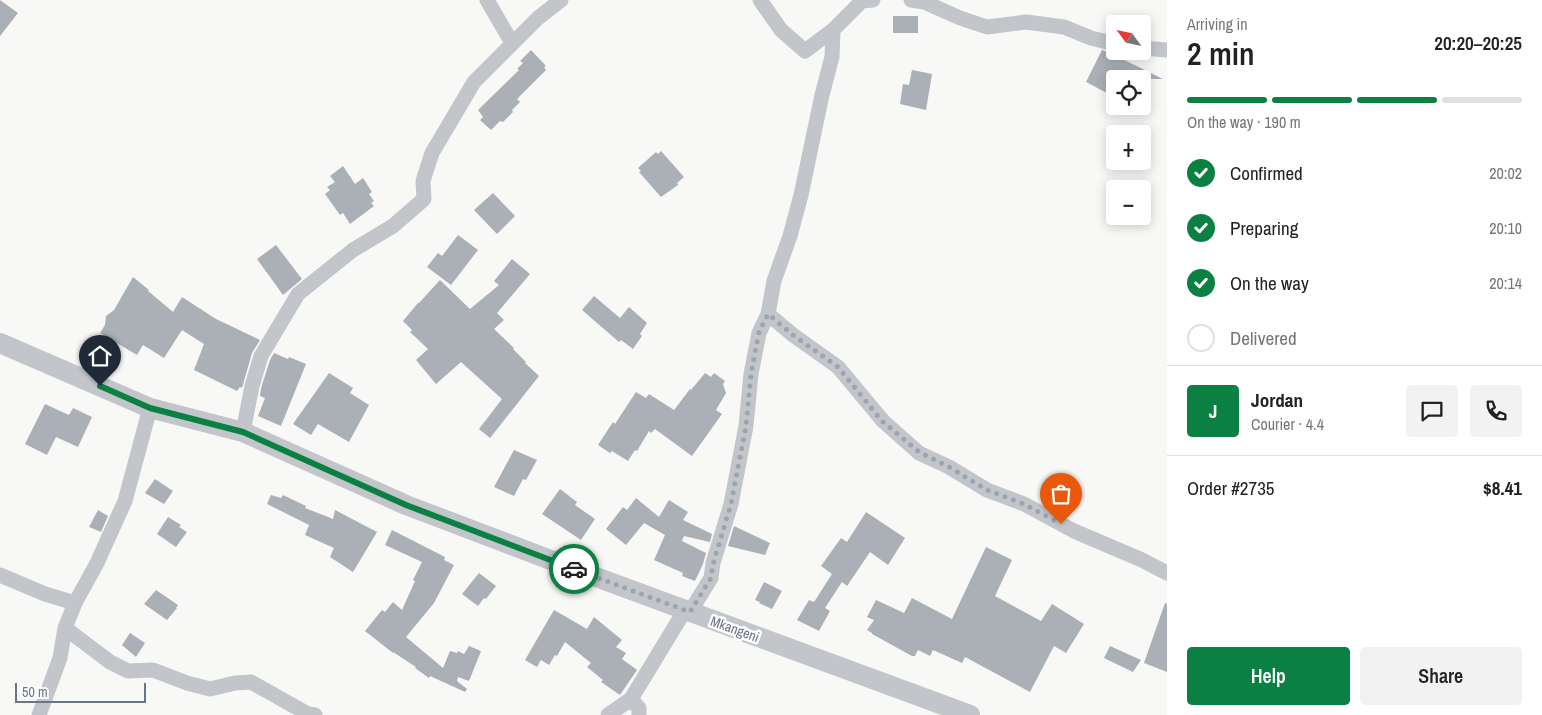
<!DOCTYPE html>
<meta charset="utf-8">
<style>
:root{--surface:#fff;--page:#f2f2f2;--text:#222;--muted:#767676;--line:#e0e0e0;--accent:#0b8043}
body{margin:0;font-family:"Archivo Narrow",sans-serif;background:var(--page);color:var(--text);height:100vh;display:flex;flex-direction:column;font-size:19px;white-space:nowrap}
*{box-sizing:border-box;margin:0}
p{font-size:16px;color:var(--muted)}
.icon{flex:none;width:28px;height:28px;fill:none;stroke:currentColor;stroke-width:2;stroke-linecap:round;stroke-linejoin:round}
.map{position:relative;flex:1;overflow:hidden}
.drawer{display:flex;flex-direction:column;background:var(--surface);width:375px}
.drawer>*{flex:none}
.needle{width:32px;rotate:303deg}
.controls{position:absolute;left:1106px;top:15px;display:grid;gap:10px}
.controls a{display:grid;place-items:center;width:45px;height:45px;border-radius:5px;background:var(--surface);box-shadow:0 2px 12px #0003;font-size:25px}
.scale{position:absolute;left:15px;bottom:12px;width:131px;box-sizing:border-box;padding-left:5px;border:2px solid #6a7685;border-top:0;font-size:14px;line-height:18px;white-space:nowrap;color:#6a7685;-webkit-text-stroke:4px #fff;paint-order:stroke}
.pin{position:absolute;display:grid;place-items:center;width:42px;height:42px;color:#fff;margin:-51px -21px;border-radius:50% 50% 50% 0;rotate:-45deg;box-shadow:0 0 5px #0007}
.pin .icon{rotate:45deg}
.courier{position:absolute;display:grid;place-items:center;width:50px;height:50px;margin:-25px;border:4px solid #0b8043;border-radius:50%;background:#fff;color:#222;box-shadow:0 1px 6px #0007}
.headline em{font-style:normal;font-weight:600}
.headline div{display:flex;flex-direction:column-reverse}
.headline{display:flex;align-items:center;justify-content:space-between;height:85px;padding:0 20px}
h1{font-size:32px;font-weight:600;line-height:38px}
.bar{display:grid;grid-template-columns:repeat(4,1fr);gap:8px 5px;align-content:center;height:60px;padding:0 20px}
.bar i{height:6px;border-radius:4px;background:var(--line)}
.bar .active{background:var(--accent)}
.bar p{grid-column:span 4}
.line{display:flex;align-items:center;gap:12px;padding:0 20px;border-top:1px solid var(--line)}
.line div{flex:1}
.round{display:grid;place-items:center;flex:none;width:52px;height:52px;border-radius:5px;background:var(--page)}
ol{padding:0 20px;list-style:none}
li{display:flex;align-items:center;gap:15px;height:55px}
li p{margin-inline-start:auto}
li .icon{padding:5px;border-radius:50%;background:var(--accent);color:#fff;stroke-width:4}
li:last-child{color:var(--muted)}
li i{width:28px;height:28px;border:2px solid var(--line);border-radius:50%}
.primary-button{display:flex;gap:10px;margin-top:auto;padding:10px 20px}
.primary-button a{flex:1;height:58px;border-radius:5px;background:var(--accent);color:#fff;font-size:20px;font-weight:600;line-height:58px;text-align:center}
.primary-button a+a{background:var(--page);color:var(--text)}
main{display:flex;flex:1;min-height:0}
.map>svg:first-child{display:block}
.building{fill:#aab0b6}
.lines{fill:none;stroke-linecap:round;stroke-linejoin:round}
.minor{stroke:#c2c5c9;stroke-width:15}
.tertiary{stroke:#c2c5c9;stroke-width:20}
.done{stroke:#9ca4ad;stroke-width:5;stroke-dasharray:0 9}
.route{stroke:#0b8043;stroke-width:6}
.labels{text-anchor:middle;dominant-baseline:central;stroke-width:5;stroke-linejoin:round;paint-order:stroke}
.street-label{font-size:14px;fill:#6a7685;stroke:#fff}
</style>
<main>
<div class="map">
<svg width="1167" height="715" viewBox="0 0 1167 715">
<rect width="100%" height="100%" fill="#f8f8f6"/>
<!-- building -->
<path class="building" d="M0,0L18,13L0,36Z
M893,16H918V33H893Z
M531,50L546,66L544,67L546,70L517,99L520,102L512,110L513,112L503,122L500,121L491,130L480,120L483,117L478,110L519,70L517,69L523,63L520,61Z
M1102,50L1108,52L1163,79H1115V93L1109,90L1107,93L1086,82Z
M912,70L932,74L926,110L900,104L903,84L909,85Z
M661,151L684,177L677,183L678,185L661,197L639,172L641,171L638,168L656,152L658,154Z
M343,166L355,184L363,178L372,192L369,194L374,201L371,203L374,206L350,224L343,213L340,215L325,194L330,190L327,187L335,182L330,176Z
M493,193L515,216L497,234L474,210Z
M458,235L478,250L451,285L427,267L438,253L442,256Z
M276,245L302,279L283,295L257,259Z
M512,259L530,274L497,313L504,320L494,329L514,348L513,349L526,362L525,363L539,376L490,438L479,429L502,399L461,362L436,384L416,360L428,349L410,332L412,330L403,321L418,303H419L440,280L470,309L499,285L494,281Z
M133,277L149,290L148,291L173,312L182,297L216,319L260,340L252,353L242,388L240,387L237,391L194,370L204,344L182,330L164,358L143,345L137,355L100,333L105,325L106,316L114,310Z
M594,296L620,318L629,307L647,323L640,334L642,336L633,349L621,340L619,342L582,310Z
M274,353L288,359L289,357L306,364L281,426L258,416L265,398L260,396L261,388L270,360Z
M329,373L353,388L350,393L369,405L349,442L318,424L311,435L293,424Z
M705,373L711,377L714,373L725,381L723,384L726,393L716,410L722,414L692,456L655,429L651,433L649,431L637,451L635,450L628,461L612,451L610,453L598,445L613,422L615,424L636,392L646,398L649,394L674,410L690,389L691,390Z
M45,404L69,415L73,408L92,417L78,447L56,437L47,455L25,444Z
M514,450L537,460L526,480L523,479L514,496L494,487Z
M155,479L173,491L164,504L145,493Z
M560,489L577,502L575,505L595,519L581,540L542,514Z
M271,495L281,498L283,495L306,506L305,508L333,519L335,510L377,532L353,572L330,557L334,548L305,535L309,525L267,504Z
M636,498L659,517L669,500L688,512L683,520L712,534L710,542L684,536L682,541L706,553L703,564L695,581L682,576L683,573L654,560L665,535L644,523L626,545L606,529L623,507L627,510Z
M98,510L108,516L101,532L89,527Z
M866,512L905,538L888,565L870,552L847,586L842,582L825,608L830,611L819,631L797,620L809,600L814,602L832,574L821,566L841,538L847,542Z
M168,517L181,525L179,527L187,532L176,547L157,534Z
M734,526L770,543L765,555L728,546Z
M392,530L445,557L444,560L454,565L434,603L406,637L443,668L450,651L457,653L458,651L464,654L469,646L481,651L469,681L458,677L457,681L467,689L465,692L430,676L429,678L415,668L416,667L393,652V653L365,631L382,610L385,612L393,602L402,610L415,581L413,580L422,562L385,545Z
M986,547L1012,560L995,596L1041,621L1052,604L1084,624L1066,653L1054,646L1030,692L965,657L962,663L933,650L930,656L918,650L915,656H912L872,634V633L867,630L874,620L867,617L876,600L904,613L912,598L952,619Z
M479,573L496,586L486,599L484,598L478,606L462,594Z
M764,582L782,591L772,609L759,603L760,602L755,600Z
M156,590L178,605L176,608H177L167,620L144,604Z
M1165,603L1167,604V672L1144,663Z
M554,610L587,629L594,617L622,640L616,647L626,653L622,659L637,670L620,695L601,682L603,680L587,667L591,663L565,642L557,656L555,655L549,665L541,660L537,667L525,660Z
M130,633L145,643L136,657L122,645Z
M1110,646L1141,660L1133,672L1104,658Z"/>
<g class="lines">
<!-- minor -->
<path class="minor" d="M487,0L512,43
M760,0L781,30L805,51L833,30L862,1L873,0
M911,0L924,2L960,18L987,27L1026,22L1064,27L1091,38L1115,44
M1142,48L1167,50
M768,314L793,335L838,367L883,421L919,453L949,467L987,490L1024,504L1074,531L1142,560L1167,573
M243,432L252,386L261,356L298,294L353,250L393,226L424,199L423,181L432,153L474,82L538,18L561,0
M0,575L45,594L75,603
M690,612L711,578L713,563L731,504L746,426L751,374L759,333L768,314L774,281L790,236L801,195L822,95L832,57L833,30
M65,628L110,662L128,671L153,670L187,683L210,689L235,683L251,682L308,714L315,715
M631,699L639,708V715
M39,715L60,658L65,628L75,603L97,563L125,501L150,408
M608,715L631,699L685,610"/>
<!-- tertiary -->
<path class="tertiary" d="M0,343L150,408L243,432L406,505L577,570L970,715"/>
</g>
<g class="lines">
<!-- done -->
<path class="done" d="M574,569L690,612L711,578L713,564L731,504L746,426L751,374L759,332L768,314L793,335L838,367L882,421L919,452L949,467L987,490L1024,504L1061,524"/>
<!-- route -->
<path class="route" d="M100,386L150,408L243,432L406,505L574,569"/>
</g>
<g class="labels">
<!-- street labels -->
<g class="street-label">
<text transform="translate(735 629) rotate(20)">Mkangeni</text>
</g>
</g>
</svg>
<div class="controls">
<a><svg class="needle" viewBox="-14 -14 28 28"><path d="M0-13l5 13h-10z" fill="#e53935"/><path d="M0 13l5-13h-10z" fill="#767676"/></svg></a>
<a><svg class="icon" aria-label="locate" viewBox="0 0 24 24"><circle cx="12" cy="12" r="6"/><path d="M12 2v4M12 18v4M2 12h4M18 12h4"/></svg></a>
<a>+</a>
<a>−</a>
</div>
<div class="scale">50 m</div>
<div class="pin" style="left:1061px;top:524px;background:#ea580c"><svg class="icon" aria-label="bag" viewBox="0 0 24 24"><path d="M5 8h14l-1 12H6zM9 8a3 3 0 0 1 6 0"/></svg></div>
<div class="pin" style="left:100px;top:386px;background:#1f2937"><svg class="icon" aria-label="home" viewBox="0 0 24 24"><path d="M3 11l9-7 9 7M6 9v11h12V9"/></svg></div>
<div class="courier" style="left:574px;top:569px"><svg class="icon" aria-label="car" viewBox="0 0 24 24"><path d="M5 17H2v-5l4-1 3-4h7l3 4 3 1v5h-3M9 17h6M6 11h13"/><circle cx="7" cy="17" r="2"/><circle cx="17" cy="17" r="2"/></svg></div>
</div>
<section class="drawer">
<div class="headline"><div><h1>2 min</h1><p>Arriving in</p></div><em>20:20–20:25</em></div>
<div class="bar"><i class="active"></i><i class="active"></i><i class="active"></i><i></i><p>On the way · 190 m</p></div>
<ol>
<li><svg class="icon" aria-label="check" viewBox="0 0 24 24"><path d="M5 12l5 5 9-10"/></svg>Confirmed<p>20:02</p></li>
<li><svg class="icon" aria-label="check" viewBox="0 0 24 24"><path d="M5 12l5 5 9-10"/></svg>Preparing<p>20:10</p></li>
<li><svg class="icon" aria-label="check" viewBox="0 0 24 24"><path d="M5 12l5 5 9-10"/></svg>On the way<p>20:14</p></li>
<li><i></i>Delivered</li>
</ol>
<div class="line" style="height:90px"><b class="round" style="background:var(--accent);color:#fff">J</b><div><b>Jordan</b><p>Courier · 4.4</p></div><a class="round"><svg class="icon" aria-label="chat" viewBox="0 0 24 24"><path d="M4 5h16v11H9l-5 4z"/></svg></a><a class="round"><svg class="icon" aria-label="phone" viewBox="0 0 24 24"><path d="M5 4h4l2 5-3 2q2 4 5 5l2-3 5 2v4C11 20 4 13 5 4z"/></svg></a></div>
<div class="line" style="height:65px"><div>Order #2735</div><b>$8.41</b></div>
<div class="primary-button"><a>Help</a><a>Share</a></div>
</section>
</main>
